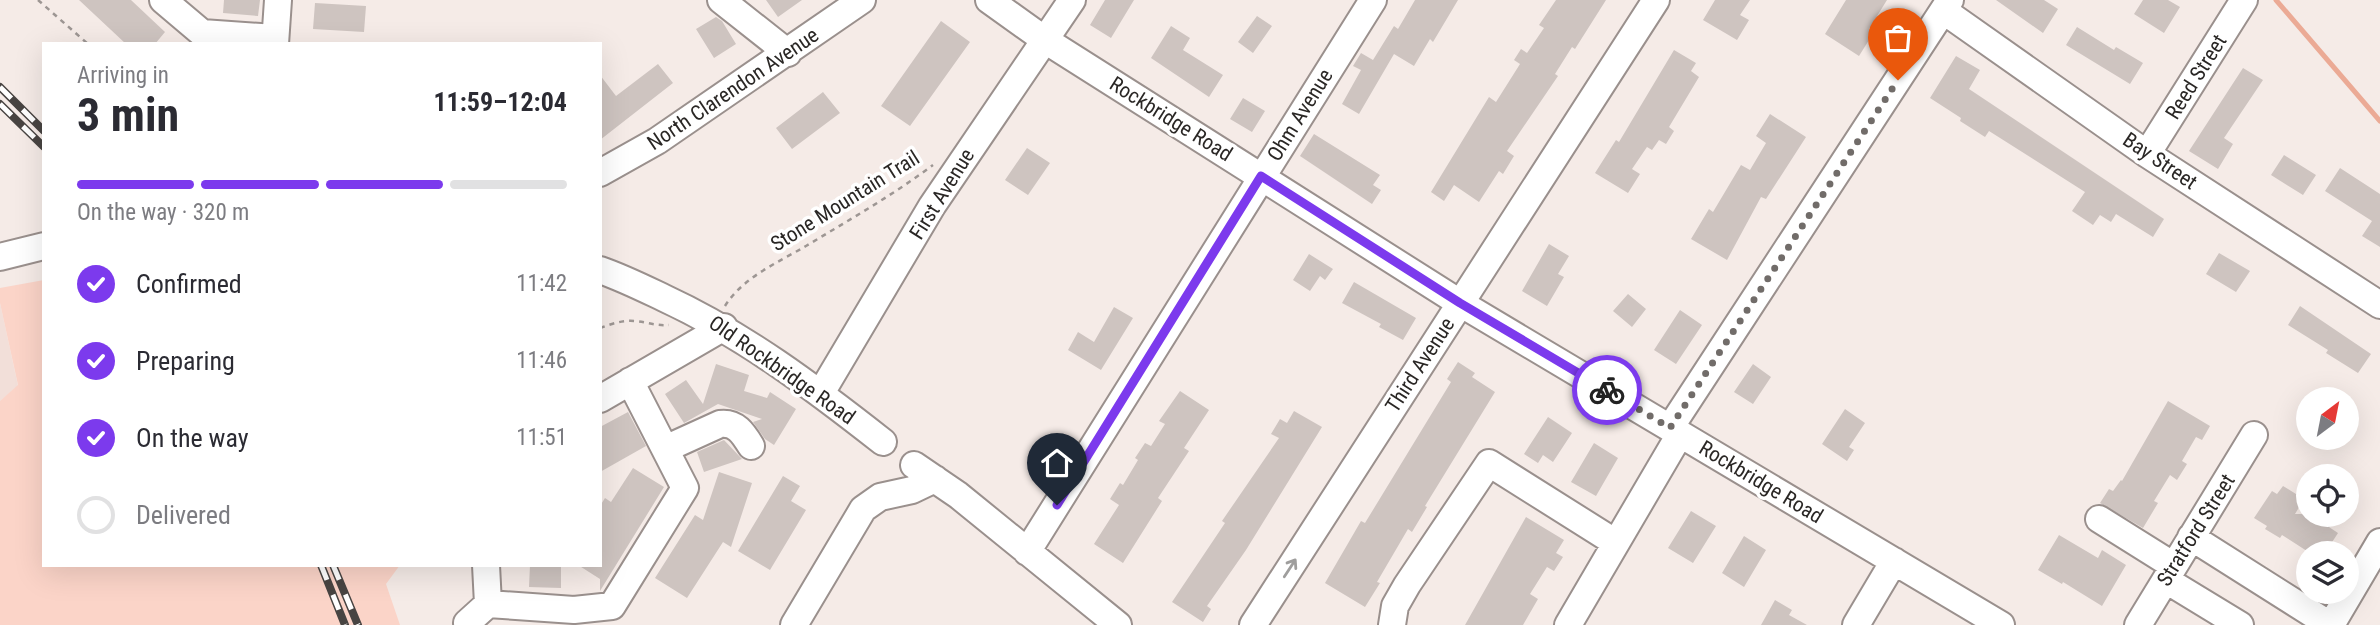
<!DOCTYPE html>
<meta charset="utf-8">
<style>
:root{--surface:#fff;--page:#f7f7f7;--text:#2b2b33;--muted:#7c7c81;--line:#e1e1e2;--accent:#7c3aed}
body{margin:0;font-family:"Roboto Condensed",sans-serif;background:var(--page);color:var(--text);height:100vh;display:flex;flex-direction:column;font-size:26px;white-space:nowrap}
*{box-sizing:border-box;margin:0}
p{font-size:23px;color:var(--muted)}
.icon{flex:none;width:38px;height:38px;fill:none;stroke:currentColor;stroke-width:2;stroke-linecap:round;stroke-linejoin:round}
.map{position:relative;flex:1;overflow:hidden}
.details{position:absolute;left:42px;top:42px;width:560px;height:525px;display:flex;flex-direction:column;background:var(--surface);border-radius:0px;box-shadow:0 7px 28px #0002}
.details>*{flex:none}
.needle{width:46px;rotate:32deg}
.tools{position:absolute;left:2296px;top:387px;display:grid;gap:14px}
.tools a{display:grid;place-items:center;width:63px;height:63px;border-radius:50%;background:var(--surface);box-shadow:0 7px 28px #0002;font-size:35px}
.pin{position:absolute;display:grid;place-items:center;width:60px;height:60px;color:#fff;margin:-72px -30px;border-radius:50% 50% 50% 0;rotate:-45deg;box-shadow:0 0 7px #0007}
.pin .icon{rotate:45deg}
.courier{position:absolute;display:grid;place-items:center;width:70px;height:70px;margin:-35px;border:5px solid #7c3aed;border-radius:50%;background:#fff;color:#222;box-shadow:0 2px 9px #0007}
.head em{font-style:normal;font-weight:700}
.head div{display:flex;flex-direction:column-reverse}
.head{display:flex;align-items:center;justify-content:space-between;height:119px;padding:0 35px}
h1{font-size:46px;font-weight:700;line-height:52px}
.bar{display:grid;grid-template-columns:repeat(4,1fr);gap:10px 7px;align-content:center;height:84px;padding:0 35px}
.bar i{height:9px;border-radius:5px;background:var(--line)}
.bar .active{background:var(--accent)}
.bar p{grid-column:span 4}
ol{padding:0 35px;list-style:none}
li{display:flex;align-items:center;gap:21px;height:77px}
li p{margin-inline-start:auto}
li .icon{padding:7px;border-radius:50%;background:var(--accent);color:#fff;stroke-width:4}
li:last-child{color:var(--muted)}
li i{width:38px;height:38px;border:4px solid var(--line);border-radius:50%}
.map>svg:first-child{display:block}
.built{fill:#f2dfd9}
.green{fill:#fbd4c8}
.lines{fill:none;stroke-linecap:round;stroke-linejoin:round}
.stream{stroke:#ebaa95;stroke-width:5}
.building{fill:#cec4c0}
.minor-casing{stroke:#9a908d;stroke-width:30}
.path{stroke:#9d9693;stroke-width:2.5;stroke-dasharray:5 5;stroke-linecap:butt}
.minor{stroke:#fff;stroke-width:26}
.rail-casing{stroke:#484442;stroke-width:8}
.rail{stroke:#fff;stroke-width:5;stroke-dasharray:16;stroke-linecap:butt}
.oneway{stroke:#9f9e9d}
.done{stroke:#716c69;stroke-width:7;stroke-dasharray:0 12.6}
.route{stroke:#7c3aed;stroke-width:9}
.labels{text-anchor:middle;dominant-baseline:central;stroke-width:7;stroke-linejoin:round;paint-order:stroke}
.street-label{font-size:21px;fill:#2a2725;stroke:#fff}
</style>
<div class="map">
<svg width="2380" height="625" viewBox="0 0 2380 625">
<rect width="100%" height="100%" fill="#f5ebe7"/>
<!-- built -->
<path class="built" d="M0,303L18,386L0,401Z"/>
<!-- green -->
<path class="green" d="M44,280V565H400L386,584L400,625H0V401L18,385L0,303V288Z"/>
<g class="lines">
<!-- stream -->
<path class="stream" d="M2276,0L2380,121"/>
</g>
<!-- building -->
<path class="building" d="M79,0H131L165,32L155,44H126Z
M224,0H260L258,16L223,13Z
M766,0H802L778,17Z
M1105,0H1134L1111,38L1090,25Z
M1415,0H1458L1433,42L1430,39L1414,66L1394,54L1359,114L1342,104L1361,70L1353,66L1361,53L1373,60L1394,26L1398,29Z
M1556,0H1606L1575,49L1572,47L1555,74L1558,76L1507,151L1514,156L1503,174L1499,171L1479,202L1454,185L1444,201L1431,192L1489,97L1496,102L1520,64L1514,60L1521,49L1527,53L1544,28L1539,25Z
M1715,0H1750L1740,15L1749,20L1737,40L1703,20Z
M1846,0H1887L1869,29L1874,32L1859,56L1825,34Z
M1996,0H2044L2058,9L2043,33Z
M2143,0H2168L2180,7L2164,33L2134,14Z
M315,3L366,6L364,32L313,29Z
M1257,16L1272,26L1253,53L1238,42Z
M716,17L722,21L736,44L714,58L696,29Z
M941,21L970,42L910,126L881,106Z
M1171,26L1190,38L1183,50L1223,75L1209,97L1151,58Z
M2077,27L2114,50L2116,47L2143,63L2130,84L2066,45Z
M1674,50L1696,63L1691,71L1699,77L1669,127L1674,131L1666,144L1659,140L1652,150L1647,147L1632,169L1640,174L1628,193L1595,173L1616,140L1619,142Z
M1956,56L1980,70L1969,89L2164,219L2153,237L2116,214L2111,222L2100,215L2093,225L2072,211L2085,192L1989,131L1985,137L1960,121L1961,118L1930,98Z
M658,64L673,83L600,140V75L616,96Z
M2243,68L2263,80L2224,138L2233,144L2218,169L2189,151Z
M823,92L840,113L792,149L776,128Z
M1243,98L1265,111L1252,132L1230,119Z
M1770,114L1806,137L1766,199L1761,197L1727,260L1691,239L1709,209L1713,212L1741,165L1750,170L1766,143L1756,136Z
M1314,134L1380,175L1373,185L1381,190L1372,204L1300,156Z
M1027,148L1050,163L1028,195L1005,180Z
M2284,155L2316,175L2303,195L2271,175Z
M2340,168L2380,194V247L2362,236L2372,221L2325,191Z
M1549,244L1569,256L1558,274L1564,277L1547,306L1522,291Z
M2219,253L2250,271L2236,292L2206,274Z
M1309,254L1333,269L1325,280L1320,276L1310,291L1293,280Z
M1354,282L1416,318L1403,340L1379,327L1381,324L1342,303Z
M1628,294L1646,309L1632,327L1613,311Z
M2300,306L2371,354L2358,373L2326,353L2328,350L2288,325Z
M1114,307L1133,318L1101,370L1068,350L1078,332L1094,342Z
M1680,310L1702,325L1676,364L1654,350Z
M1458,362L1475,373L1472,377L1495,392L1425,506L1427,507L1412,532L1408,529L1377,582L1380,583L1365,607L1325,583L1361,521L1365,523L1451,382L1447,379Z
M716,364L749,375L744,391L767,398L770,392L796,409L774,445L765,439L753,422L762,419L718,404L684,423L665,394L686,380L703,404Z
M1753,364L1771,377L1753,404L1734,392Z
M1180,391L1209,410L1184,448L1189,451L1158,498L1162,501L1123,563L1094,544L1119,505L1110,499L1120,483L1123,485L1138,460L1135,458L1145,443L1151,446L1165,424L1159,421Z
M2168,401L2210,426L2202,440L2196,437L2182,461L2187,464L2177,480L2170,475L2154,501L2158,503L2143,528L2100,503L2109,489L2113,491L2121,480L2122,481Z
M1845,409L1865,423L1849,447L1854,450L1847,461L1822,444Z
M1294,411L1322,427L1246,550L1207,606L1211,609L1203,622L1172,602L1225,523L1222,521L1279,438L1271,434L1280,419L1287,423Z
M628,412L646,446L600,472V427Z
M1548,417L1572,433L1553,462L1543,455L1538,463L1524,454Z
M724,440L742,459L704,472L697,452Z
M1594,443L1618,458L1596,496L1571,482Z
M633,468L664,487L600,591V579L578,565H600V506L605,498L611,502Z
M719,472L752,483L731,547L723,542L687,598L655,578L695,515L703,520Z
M783,476L800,486L791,501L806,510L770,570L738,551Z
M2283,486L2304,499L2295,514H2325L2334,520L2329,527L2338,533L2325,553H2310L2282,535L2280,538L2265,529L2267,526L2254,518L2272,491L2277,494Z
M1691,511L1716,526L1693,563L1668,548Z
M1526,517L1564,540L1556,553L1563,557L1554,571L1547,567L1530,594L1538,599L1523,625H1465Z
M2059,535L2098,558L2102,550L2126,565L2102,606L2063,582L2062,584L2038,570Z
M1744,536L1766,550L1744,587L1722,573Z
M530,565H561V588L529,587Z
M1775,600L1792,610L1789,615L1807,625H1761Z"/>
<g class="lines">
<defs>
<path id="minor" d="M163,0L202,33L275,38
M721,0L788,53
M989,0L1045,40L1460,303L2001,625
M1944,11L2147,154L2380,305
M275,44L278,0
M2147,154L2244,0
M600,173L657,141L862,0
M0,257L44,246
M600,270C623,278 643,288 664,298C744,335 813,387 883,442
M821,393L932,206L1072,0
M600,399L724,327
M1670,428L1950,0
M665,449L720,424C736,422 743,433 751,446
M914,465L958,495L1118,625
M2099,519L2174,566
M2191,537L2330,625
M1027,552L1373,0
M2166,580L2240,625
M488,604L574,610L612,606L685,488L630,381
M467,623L488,604L486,565
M794,625L863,509L880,497L912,490L935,479
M1253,625L1656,0
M1392,625L1395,606L1407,585L1489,463L1616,543
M1568,625L1680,434
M1856,625L1894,561
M2138,625L2254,435
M2331,625L2380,542"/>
</defs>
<!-- minor casing -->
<use href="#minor" class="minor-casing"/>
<!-- path -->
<path class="path" d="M38,0L88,44
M725,306C743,277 779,262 806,246C849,220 893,195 933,165
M600,328C611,324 623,320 634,321C647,322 656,326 669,325"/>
<!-- minor -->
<use href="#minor" class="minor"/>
<defs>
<path id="rail" d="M0,87L44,131
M0,104L44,147
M321,565L345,625
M333,565L358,625"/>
</defs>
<!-- rail casing -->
<use href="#rail" class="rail-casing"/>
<!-- rail -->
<use href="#rail" class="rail"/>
</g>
<!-- one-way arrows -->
<defs><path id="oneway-shaft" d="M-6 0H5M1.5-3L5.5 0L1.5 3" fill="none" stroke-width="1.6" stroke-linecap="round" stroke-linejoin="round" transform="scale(1.75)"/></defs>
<use class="oneway" href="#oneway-shaft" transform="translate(1290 568) rotate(-57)"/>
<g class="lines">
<!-- done -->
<path class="done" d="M1607,390L1670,428L1898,80"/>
<!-- route -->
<path class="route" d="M1057,505L1261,176L1460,303L1607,390"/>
</g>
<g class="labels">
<!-- street labels -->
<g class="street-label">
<text transform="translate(2196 77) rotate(-58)">Reed Street</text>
<text transform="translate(733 89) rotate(-34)">North Clarendon Avenue</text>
<text transform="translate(1300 115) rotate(-58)">Ohm Avenue</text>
<text transform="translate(1171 119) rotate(32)">Rockbridge Road</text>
<text transform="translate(2160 161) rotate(34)">Bay Street</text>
<text transform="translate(942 194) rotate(-58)">First Avenue</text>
<text transform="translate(845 201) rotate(-32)">Stone Mountain Trail</text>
<text transform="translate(1420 365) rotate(-57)">Third Avenue</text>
<text transform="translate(782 370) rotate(35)">Old Rockbridge Road</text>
<text transform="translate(1761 482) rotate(31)">Rockbridge Road</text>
<text transform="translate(2196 530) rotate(-58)">Stratford Street</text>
</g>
</g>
</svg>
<div class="tools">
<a><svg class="needle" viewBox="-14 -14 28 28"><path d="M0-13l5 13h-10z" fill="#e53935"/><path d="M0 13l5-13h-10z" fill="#7c7c81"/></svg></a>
<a><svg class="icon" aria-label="locate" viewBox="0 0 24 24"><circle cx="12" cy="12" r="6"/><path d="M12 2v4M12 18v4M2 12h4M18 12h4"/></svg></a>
<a><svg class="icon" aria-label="layers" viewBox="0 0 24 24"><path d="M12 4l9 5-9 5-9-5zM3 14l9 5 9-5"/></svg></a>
</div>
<div class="pin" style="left:1898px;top:80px;background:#ea580c"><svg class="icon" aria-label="bag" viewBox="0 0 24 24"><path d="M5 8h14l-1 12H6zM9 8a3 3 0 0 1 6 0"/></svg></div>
<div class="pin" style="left:1057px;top:505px;background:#1f2937"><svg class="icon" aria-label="home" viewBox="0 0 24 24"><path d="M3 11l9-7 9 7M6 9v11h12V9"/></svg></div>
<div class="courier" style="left:1607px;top:390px"><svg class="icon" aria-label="bike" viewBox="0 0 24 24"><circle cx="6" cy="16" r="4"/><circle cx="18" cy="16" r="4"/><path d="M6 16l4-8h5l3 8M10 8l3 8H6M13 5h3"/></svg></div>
<section class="details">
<div class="head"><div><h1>3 min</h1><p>Arriving in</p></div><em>11:59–12:04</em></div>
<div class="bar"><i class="active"></i><i class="active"></i><i class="active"></i><i></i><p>On the way · 320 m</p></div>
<ol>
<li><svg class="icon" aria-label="check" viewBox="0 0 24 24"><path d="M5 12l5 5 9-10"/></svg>Confirmed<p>11:42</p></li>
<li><svg class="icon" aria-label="check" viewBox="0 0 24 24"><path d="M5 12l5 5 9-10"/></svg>Preparing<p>11:46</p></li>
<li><svg class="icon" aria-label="check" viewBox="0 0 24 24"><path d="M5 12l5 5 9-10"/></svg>On the way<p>11:51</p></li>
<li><i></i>Delivered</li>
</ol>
</section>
</div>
